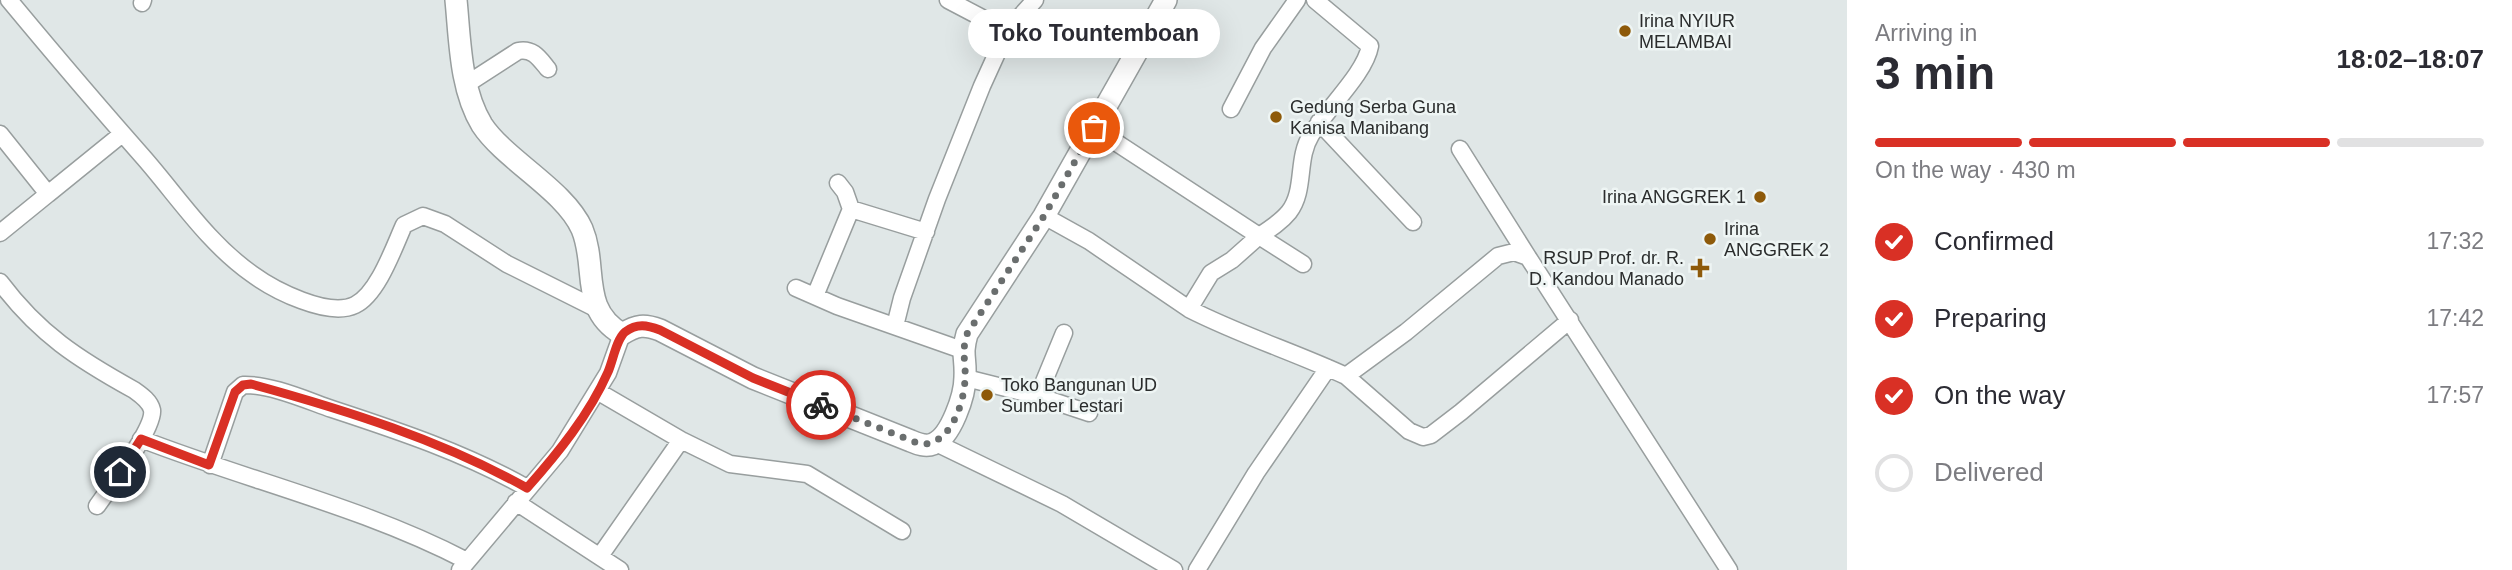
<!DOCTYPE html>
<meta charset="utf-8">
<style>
:root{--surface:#fff;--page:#f7f7f7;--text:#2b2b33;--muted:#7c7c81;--line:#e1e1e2;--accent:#d93025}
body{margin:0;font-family:Arial,sans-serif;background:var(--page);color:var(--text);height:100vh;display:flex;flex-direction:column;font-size:26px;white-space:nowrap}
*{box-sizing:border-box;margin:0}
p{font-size:23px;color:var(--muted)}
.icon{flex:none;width:38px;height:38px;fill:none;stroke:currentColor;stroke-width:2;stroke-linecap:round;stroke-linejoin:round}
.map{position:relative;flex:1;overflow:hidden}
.sheet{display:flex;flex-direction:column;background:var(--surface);width:665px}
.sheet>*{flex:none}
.pin{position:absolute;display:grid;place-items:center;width:60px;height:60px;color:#fff;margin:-30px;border:4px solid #fff;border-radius:50%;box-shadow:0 2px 7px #0007}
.courier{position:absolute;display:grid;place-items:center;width:70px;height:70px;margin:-35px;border:5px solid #d93025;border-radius:50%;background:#fff;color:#222;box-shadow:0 2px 9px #0007}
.bubble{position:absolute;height:49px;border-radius:24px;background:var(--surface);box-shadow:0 7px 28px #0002;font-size:23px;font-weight:600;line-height:49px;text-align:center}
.headline em{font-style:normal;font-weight:600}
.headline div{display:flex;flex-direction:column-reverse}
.headline{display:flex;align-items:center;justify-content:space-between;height:119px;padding:0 28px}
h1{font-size:46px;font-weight:600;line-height:52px}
.bar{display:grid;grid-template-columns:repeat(4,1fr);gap:10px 7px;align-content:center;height:84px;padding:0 28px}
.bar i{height:9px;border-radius:5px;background:var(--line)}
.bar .on{background:var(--accent)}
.bar p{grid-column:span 4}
ol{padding:0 28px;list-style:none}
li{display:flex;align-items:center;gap:21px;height:77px}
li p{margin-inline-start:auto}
li .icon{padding:7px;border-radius:50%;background:var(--accent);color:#fff;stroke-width:4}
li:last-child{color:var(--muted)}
li i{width:38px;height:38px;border:4px solid var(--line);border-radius:50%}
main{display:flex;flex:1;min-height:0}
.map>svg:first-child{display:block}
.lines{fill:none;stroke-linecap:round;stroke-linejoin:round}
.street-casing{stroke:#989e9e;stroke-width:19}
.secondary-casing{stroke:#989e9e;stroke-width:24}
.street{stroke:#fff;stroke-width:16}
.secondary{stroke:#fff;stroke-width:21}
.done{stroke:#6a6e6e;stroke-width:7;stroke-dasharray:0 12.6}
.route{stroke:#d93025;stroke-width:9}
.poi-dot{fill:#8e5a0a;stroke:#eef5f4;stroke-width:2.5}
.labels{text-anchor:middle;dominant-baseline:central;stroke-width:5;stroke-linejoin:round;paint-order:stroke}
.poi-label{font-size:18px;fill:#2b2d2d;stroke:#eef5f4;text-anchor:start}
</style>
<main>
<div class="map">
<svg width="1847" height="570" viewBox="0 0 1847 570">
<rect width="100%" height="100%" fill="#e0e7e7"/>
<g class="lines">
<defs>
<path id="street" d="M9,0C53,53 98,106 144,158C178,197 208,243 252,274C274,290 328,318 355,305C378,294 394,247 404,225L423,216L445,224L507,264L597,309
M948,0L1007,31
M142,3L143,0
M467,84L518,51C533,48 539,58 548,69
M1231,109L1263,48L1297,0
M1319,122L1413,222
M0,134L48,194L0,233
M1460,149L1528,257
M838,183L845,192L851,209L926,232
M48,194L122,134
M1044,216L1089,241L1189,309L1211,273L1232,260L1259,236L1094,128
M1303,264L1259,236C1270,229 1281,222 1289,212C1306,190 1296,159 1311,135C1326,109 1365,74 1370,46L1315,0
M0,282C39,334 78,359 134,390C141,395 150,401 152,410C155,427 109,489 97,506
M796,288L837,306L962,350
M815,296L851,209
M1189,309C1240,335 1294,352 1346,376L1406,332L1498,256L1514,252L1528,257L1729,570
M895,326L902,298L937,199L982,86L1007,31L1035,0
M1346,376L1409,431L1423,437L1431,435L1461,412L1570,320
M966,378L1038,396L1089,413
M597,391L681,440L730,464L807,474L902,531
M1038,396L1064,333
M141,439C249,481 363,507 467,561
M936,443L1062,504L1174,570
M210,465L235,392L243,385C270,384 306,400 332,409C399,431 465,453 527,488
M516,502L620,570
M600,556L681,440
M460,570L560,451L608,373L622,334
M1197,570L1256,473L1328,368"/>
<path id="secondary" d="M456,0C460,40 460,89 482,125C505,160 565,190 582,229C598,267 579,309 622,334C637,325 644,324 660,330L753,378L911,441C918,444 926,447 933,444C951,437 965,395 965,377C966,357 961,355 967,334L1044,216L1166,0"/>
</defs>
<!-- street casing -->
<use href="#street" class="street-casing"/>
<!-- secondary casing -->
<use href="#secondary" class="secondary-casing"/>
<!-- street -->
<use href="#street" class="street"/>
<!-- secondary -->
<use href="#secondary" class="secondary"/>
</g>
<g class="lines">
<!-- done -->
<path class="done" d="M821,405L920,444C950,447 965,402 965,377C966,357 961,355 967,334L1044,216L1094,128"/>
<!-- route -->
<path class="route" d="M120,472L141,439L209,465L235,392L243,385L251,384C346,410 441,440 527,488C558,453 589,415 608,372C613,361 616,340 625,332C637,323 647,325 660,330L753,378L821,405"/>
</g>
<!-- markers -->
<g class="poi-dot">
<circle cx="1625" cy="31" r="7"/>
<circle cx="1276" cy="117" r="7"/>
<circle cx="1760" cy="197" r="7"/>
<circle cx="1710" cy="239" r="7"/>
<path d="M1696.5 257.5h7v7h7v7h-7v7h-7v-7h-7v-7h7z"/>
<circle cx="987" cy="395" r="7"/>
</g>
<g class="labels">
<!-- poi labels -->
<g class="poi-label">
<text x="1639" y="21">Irina NYIUR<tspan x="1639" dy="21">MELAMBAI</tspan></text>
<text x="1290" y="107">Gedung Serba Guna<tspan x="1290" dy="21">Kanisa Manibang</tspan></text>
<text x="1746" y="197" text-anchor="end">Irina ANGGREK 1</text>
<text x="1724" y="229">Irina<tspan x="1724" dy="21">ANGGREK 2</tspan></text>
<text x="1684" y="258" text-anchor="end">RSUP Prof. dr. R.<tspan x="1684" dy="21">D. Kandou Manado</tspan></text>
<text x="1001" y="385">Toko Bangunan UD<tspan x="1001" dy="21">Sumber Lestari</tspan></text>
</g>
</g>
</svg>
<div class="pin" style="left:1094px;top:128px;background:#ea580c"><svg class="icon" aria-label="bag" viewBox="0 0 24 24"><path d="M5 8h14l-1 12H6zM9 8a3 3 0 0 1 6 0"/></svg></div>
<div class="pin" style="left:120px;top:472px;background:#1f2937"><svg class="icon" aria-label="home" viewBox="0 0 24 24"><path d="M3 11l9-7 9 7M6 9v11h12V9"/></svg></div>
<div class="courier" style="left:821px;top:405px"><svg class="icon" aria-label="bike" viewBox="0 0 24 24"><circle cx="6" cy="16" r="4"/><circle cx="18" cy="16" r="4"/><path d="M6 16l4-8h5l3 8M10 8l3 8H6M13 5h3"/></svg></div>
<div class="bubble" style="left:968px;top:9px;width:252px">Toko Tountemboan</div>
</div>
<section class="sheet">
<div class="headline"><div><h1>3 min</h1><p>Arriving in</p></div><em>18:02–18:07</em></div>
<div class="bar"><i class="on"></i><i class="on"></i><i class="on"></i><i></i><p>On the way · 430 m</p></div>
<ol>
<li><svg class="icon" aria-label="check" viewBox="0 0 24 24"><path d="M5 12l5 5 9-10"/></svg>Confirmed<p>17:32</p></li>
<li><svg class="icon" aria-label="check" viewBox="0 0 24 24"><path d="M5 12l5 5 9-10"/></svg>Preparing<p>17:42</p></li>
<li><svg class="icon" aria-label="check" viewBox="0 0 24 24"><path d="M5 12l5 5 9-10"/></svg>On the way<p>17:57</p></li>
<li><i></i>Delivered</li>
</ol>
</section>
</main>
